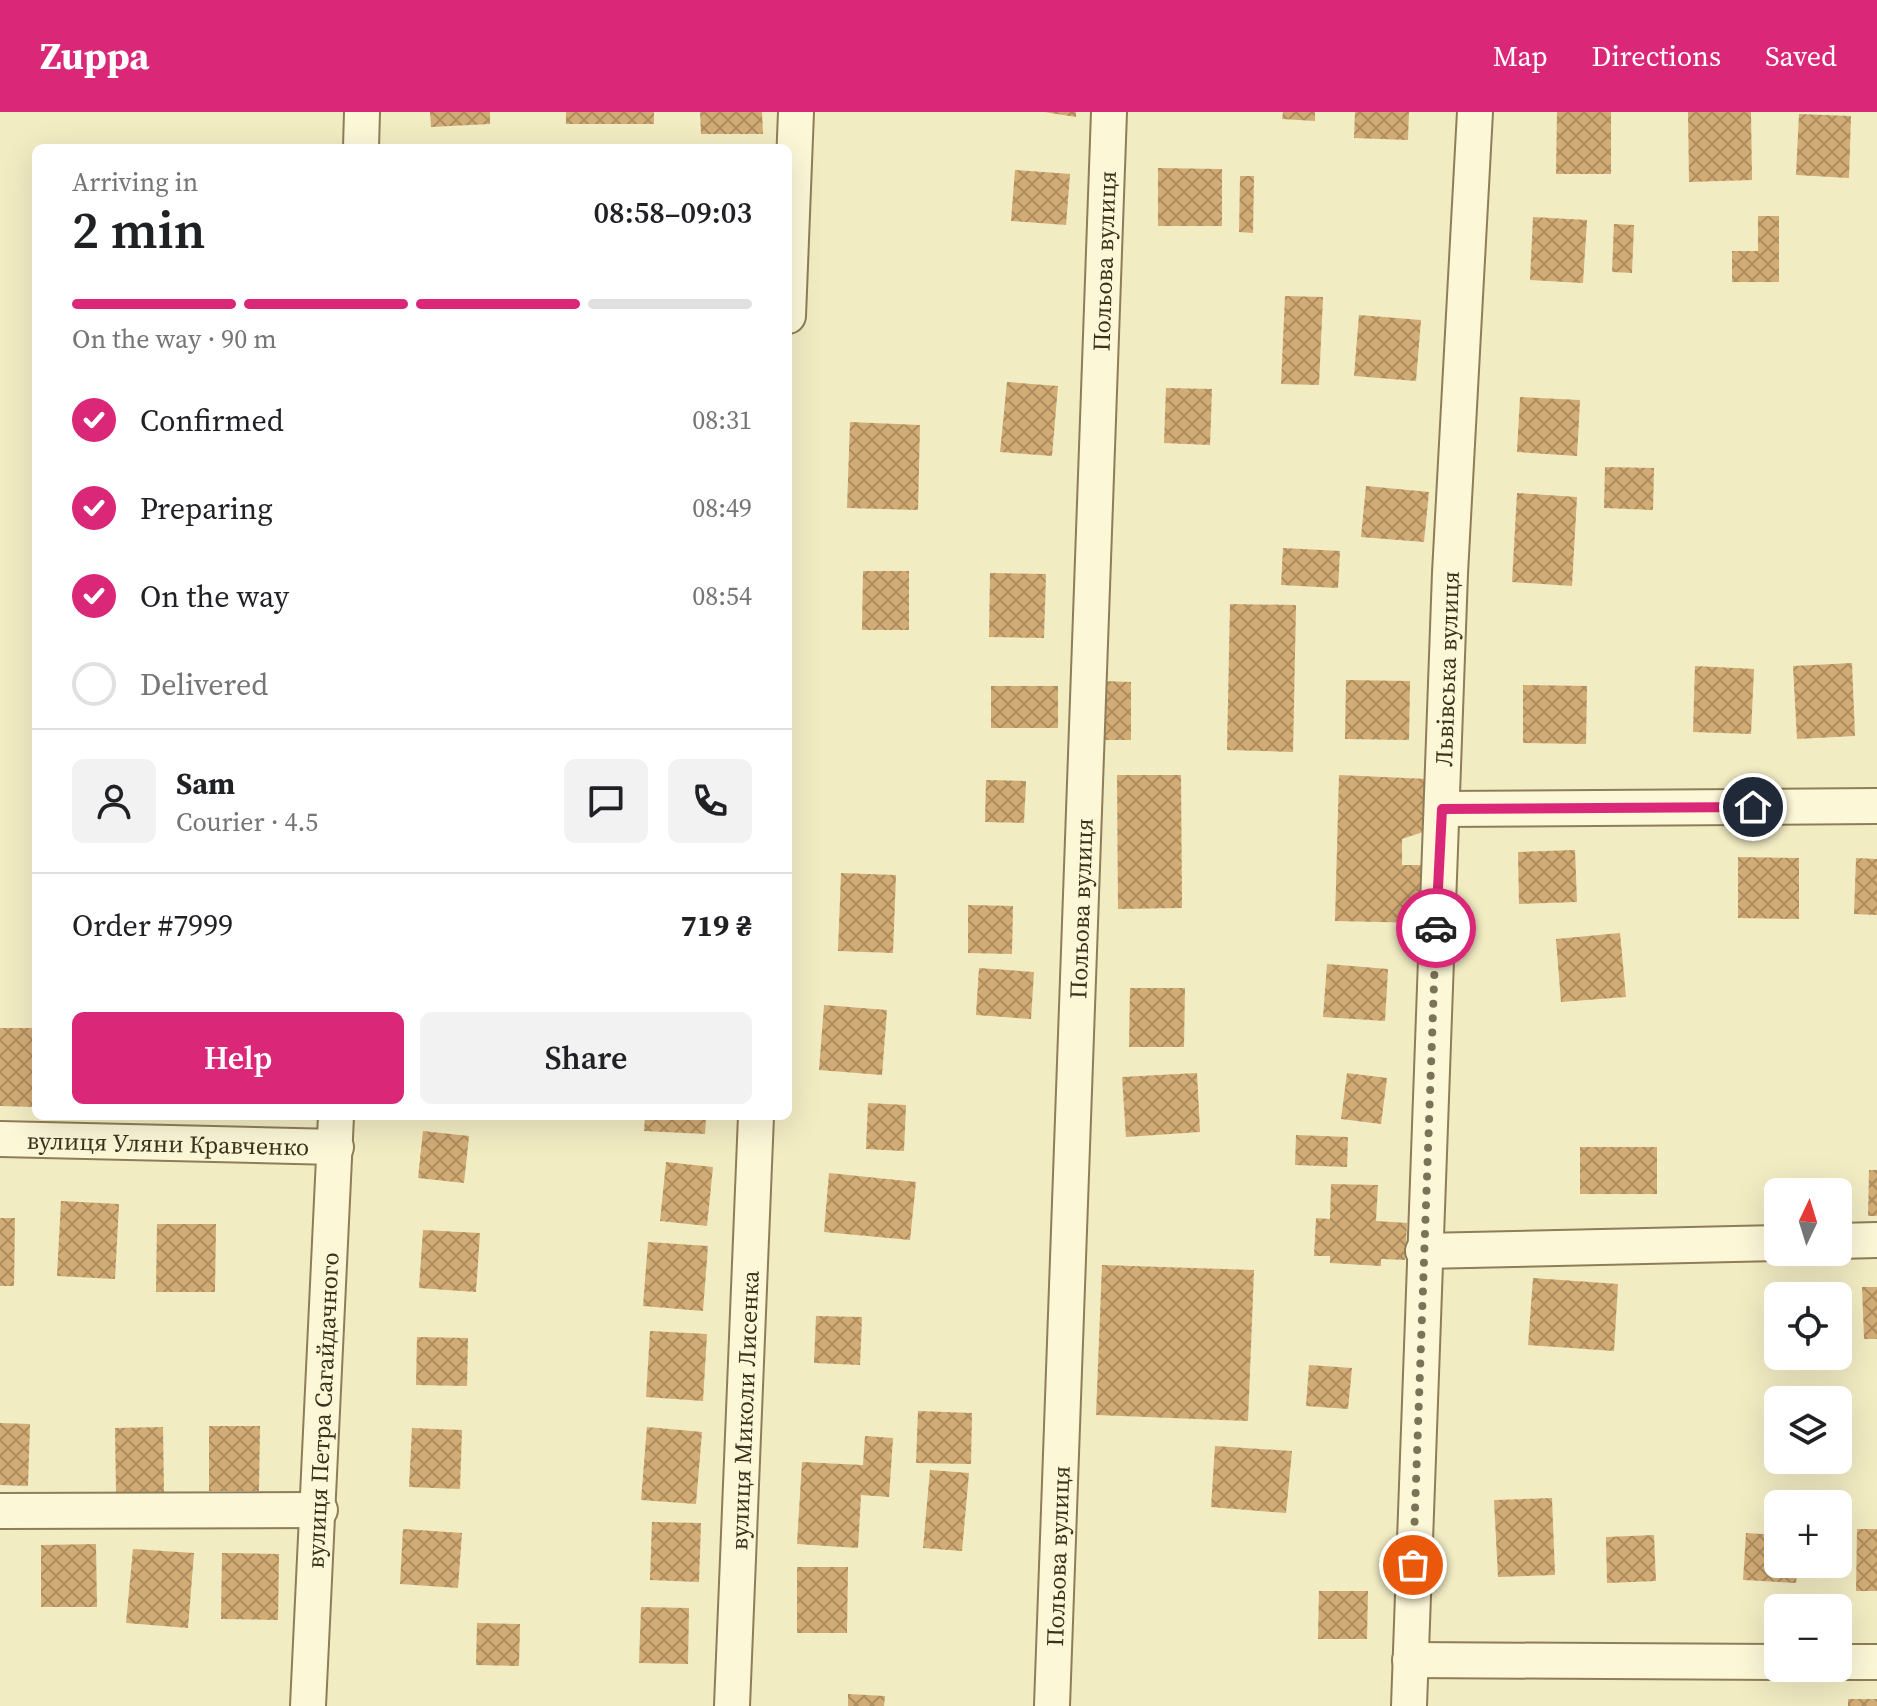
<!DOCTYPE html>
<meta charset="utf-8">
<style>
:root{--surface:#fff;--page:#f2f2f2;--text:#202124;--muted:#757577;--line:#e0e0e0;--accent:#db2777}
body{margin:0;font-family:"Source Serif 4",serif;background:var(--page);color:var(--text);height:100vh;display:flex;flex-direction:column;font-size:30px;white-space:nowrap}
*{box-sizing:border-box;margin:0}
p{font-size:26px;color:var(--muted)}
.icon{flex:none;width:44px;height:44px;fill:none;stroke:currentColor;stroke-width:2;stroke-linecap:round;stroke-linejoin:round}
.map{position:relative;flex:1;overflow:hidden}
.drawer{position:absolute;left:32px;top:32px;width:760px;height:976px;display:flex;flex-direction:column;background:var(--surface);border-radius:12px;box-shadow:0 8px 32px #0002}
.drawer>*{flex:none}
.needle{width:52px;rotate:4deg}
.tools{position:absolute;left:1764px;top:1066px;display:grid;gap:16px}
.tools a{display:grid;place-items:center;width:88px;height:88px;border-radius:12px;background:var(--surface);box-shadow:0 8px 32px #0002;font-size:40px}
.pin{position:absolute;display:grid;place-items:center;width:68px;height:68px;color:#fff;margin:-34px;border:4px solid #fff;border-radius:50%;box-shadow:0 2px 8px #0007}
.courier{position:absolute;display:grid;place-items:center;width:80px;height:80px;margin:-40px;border:6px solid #db2777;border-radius:50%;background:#fff;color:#222;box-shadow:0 2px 10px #0007}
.headline em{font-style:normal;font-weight:600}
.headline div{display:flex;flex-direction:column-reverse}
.headline{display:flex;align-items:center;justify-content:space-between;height:136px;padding:0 40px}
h1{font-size:52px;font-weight:600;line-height:60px}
.bar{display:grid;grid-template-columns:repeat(4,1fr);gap:12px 8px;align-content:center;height:96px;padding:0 40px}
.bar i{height:10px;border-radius:6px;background:var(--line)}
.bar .selected{background:var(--accent)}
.bar p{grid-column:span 4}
.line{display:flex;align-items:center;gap:20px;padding:0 40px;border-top:2px solid var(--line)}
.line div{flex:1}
.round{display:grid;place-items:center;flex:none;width:84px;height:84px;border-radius:12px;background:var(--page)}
ol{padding:0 40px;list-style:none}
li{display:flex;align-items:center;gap:24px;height:88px}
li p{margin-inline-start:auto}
li .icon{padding:8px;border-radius:50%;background:var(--accent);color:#fff;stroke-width:4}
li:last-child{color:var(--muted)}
li i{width:44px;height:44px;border:4px solid var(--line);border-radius:50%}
.action{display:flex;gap:16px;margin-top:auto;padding:16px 40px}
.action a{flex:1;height:92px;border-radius:12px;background:var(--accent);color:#fff;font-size:32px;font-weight:600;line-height:92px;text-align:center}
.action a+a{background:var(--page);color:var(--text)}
header{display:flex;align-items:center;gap:48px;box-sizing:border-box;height:112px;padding:0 40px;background:var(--accent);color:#fff}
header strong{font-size:38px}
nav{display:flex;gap:44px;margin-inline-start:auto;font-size:28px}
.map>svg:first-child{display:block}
.building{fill:url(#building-cross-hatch)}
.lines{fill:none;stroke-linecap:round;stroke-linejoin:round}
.minor-casing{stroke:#8e7d58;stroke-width:38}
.minor{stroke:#fcf7d7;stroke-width:34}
.done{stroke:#7c7257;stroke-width:8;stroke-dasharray:0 14.4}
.route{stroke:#db2777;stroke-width:10}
.labels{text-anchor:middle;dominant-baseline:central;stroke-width:6;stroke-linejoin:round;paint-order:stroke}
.street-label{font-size:24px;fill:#3c311d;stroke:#f8f4d3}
</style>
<header>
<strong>Zuppa</strong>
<nav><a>Map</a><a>Directions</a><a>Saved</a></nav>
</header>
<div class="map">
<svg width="1877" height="1594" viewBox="0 0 1877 1594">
<defs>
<pattern id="building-cross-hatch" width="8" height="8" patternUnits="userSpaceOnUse" patternTransform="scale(2)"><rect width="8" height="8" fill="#d3ac75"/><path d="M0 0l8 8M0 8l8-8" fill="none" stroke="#ac8d5f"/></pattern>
</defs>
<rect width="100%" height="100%" fill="#f2ecc3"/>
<!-- building -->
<path class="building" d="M430,0H490V12L431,15Z
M566,0H654V12H566Z
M700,0H762L763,22H701Z
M1044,0H1076V5Z
M1283,0H1315V9L1282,7Z
M1355,0H1409L1408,28L1354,26Z
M1557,0H1611V62H1556Z
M1688,0H1751L1752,68L1689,70Z
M1799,2L1851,4L1849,66L1796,63Z
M1158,56L1222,57V114H1158Z
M1015,58L1070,62L1066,113L1011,109Z
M1240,64H1254L1253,121L1239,120Z
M1758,104H1779V170H1732V139H1758Z
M1533,105L1587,108L1583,171L1530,168Z
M1614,112L1634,113L1632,161L1612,160Z
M1285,184L1323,185L1319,273L1281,272Z
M1359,203L1421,208L1416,269L1354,264Z
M1007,270L1058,274L1052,344L1000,340Z
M1166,276L1212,277L1210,333L1164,331Z
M1520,285L1580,288L1577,344L1517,340Z
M850,310L920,313L918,398L847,396Z
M1605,355L1654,356L1653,398L1604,396Z
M1366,374L1429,380L1424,430L1361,425Z
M1517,381L1577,385L1572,474L1512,470Z
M1283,436L1340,439L1338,476L1281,473Z
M863,459H909V518H862Z
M990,461L1046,462L1044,526L989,525Z
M1230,492L1296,493L1293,640L1227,638Z
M1852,551L1855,624L1797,627L1793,554Z
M1695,554L1754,557L1751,622L1693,620Z
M1346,568L1410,569L1409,628L1345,627Z
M1103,569L1131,570V628H1103Z
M1523,573L1587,574L1586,632L1523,631Z
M991,574H1058V616H991Z
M1117,663H1181L1182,796L1118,797Z
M1339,663L1428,667L1426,719L1402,727V753H1428L1427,811L1335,809Z
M986,668L1026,669L1024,711L985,710Z
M1575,738L1577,790L1519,792L1518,740Z
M1738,745L1799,746V807L1738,806Z
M1856,746L1877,747V803L1854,802Z
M841,761L896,763L893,841L838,839Z
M968,793L1013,794L1012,842L968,841Z
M1620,821L1626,885L1561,890L1556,827Z
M1327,852L1388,857L1385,909L1323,905Z
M979,856L1034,860L1031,907L976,903Z
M1130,876H1185L1184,935H1129Z
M824,893L887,898L882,963L819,958Z
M0,916H36V995L0,994Z
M1197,961L1200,1020L1126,1025L1122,965Z
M1347,961L1387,966L1381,1012L1341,1007Z
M868,991L906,993L904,1039L866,1037Z
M645,1004H706L705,1022L644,1019Z
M423,1019L469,1024L464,1071L418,1066Z
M1296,1023L1348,1025L1347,1055L1295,1053Z
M1580,1035H1657V1082H1580Z
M666,1050L713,1055L707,1114L660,1109Z
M1869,1058H1877V1104H1868Z
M829,1061L916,1070L910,1128L824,1120Z
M1331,1072L1378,1073L1376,1109L1407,1111L1405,1148L1381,1147V1154L1330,1151V1144H1314L1316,1106L1330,1107Z
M61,1089L119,1092L115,1167L57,1164Z
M0,1106H15L14,1174H0Z
M157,1112H216L215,1180H156Z
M423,1118L480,1121L476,1180L419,1176Z
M648,1130L708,1134L703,1199L643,1194Z
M1102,1153L1254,1158L1248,1309L1096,1303Z
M1533,1166L1618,1172L1614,1239L1528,1233Z
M1862,1175H1877V1227H1864Z
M816,1204L862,1205L860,1253L814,1251Z
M650,1219L707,1222L703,1289L646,1285Z
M417,1225L468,1226L467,1274L416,1273Z
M1309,1253L1352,1256L1348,1297L1306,1294Z
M918,1299L972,1301L971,1352L916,1351Z
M0,1311L30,1312L28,1374L0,1373Z
M209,1314H260L259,1379H209Z
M163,1315L164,1380L116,1381L115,1316Z
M647,1315L702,1320L696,1392L641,1388Z
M412,1316L462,1318L460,1377L409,1375Z
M865,1324L893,1326L889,1385L861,1383L858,1436L797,1432L802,1350L863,1353Z
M1215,1334L1292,1339L1286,1401L1211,1395Z
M930,1358L969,1361L962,1439L923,1436Z
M1552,1386L1555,1463L1498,1465L1494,1388Z
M652,1410L701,1411L699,1470L650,1468Z
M403,1417L462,1421L458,1476L400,1472Z
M1857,1417H1877V1479H1856Z
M1746,1421L1778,1423V1452H1798L1796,1471L1743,1468Z
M1654,1423L1656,1469L1607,1471L1606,1425Z
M96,1432L97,1495H41V1433Z
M133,1437L194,1441L188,1516L126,1511Z
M222,1441L279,1442L278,1508L221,1507Z
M797,1455H848L847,1521H797Z
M1319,1479H1368L1367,1527H1318Z
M641,1495L689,1496L688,1552L639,1551Z
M477,1511L520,1512L519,1554L476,1553Z
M848,1582L885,1584L884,1594H848Z
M1848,1587H1877V1594H1848Z"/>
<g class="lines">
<defs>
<g id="minor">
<path d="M361,36L362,0"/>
<path d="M788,204L796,0"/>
<path d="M1442,697L1877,694"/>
<path id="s1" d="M0,1027L336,1035"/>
<path d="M1838,1129L1877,1128"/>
<path d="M1423,1139L1778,1131"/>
<path d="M0,1399L320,1398"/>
<path d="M1410,1548L1778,1550"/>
<path d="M1838,1550H1877"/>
<path id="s2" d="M308,1594L336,1004"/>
<path id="s3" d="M732,1594L756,1004"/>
<path id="s4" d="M1052,1594L1109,0"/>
<path id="s5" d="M1409,1594L1450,461L1475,0"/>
</g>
</defs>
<!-- minor casing -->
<use href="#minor" class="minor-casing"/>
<!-- minor -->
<use href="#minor" class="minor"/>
</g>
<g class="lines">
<!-- done -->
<path class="done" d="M1413,1453L1436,816"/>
<!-- route -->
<path class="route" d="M1436,816L1442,697L1753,695"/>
</g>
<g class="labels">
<!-- street labels -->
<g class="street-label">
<text stroke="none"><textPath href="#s4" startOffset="1446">Польова вулиця</textPath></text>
<text stroke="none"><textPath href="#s5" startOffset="1038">Львівська вулиця</textPath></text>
<text stroke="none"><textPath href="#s4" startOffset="798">Польова вулиця</textPath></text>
<text stroke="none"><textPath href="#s1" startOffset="168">вулиця Уляни Кравченко</textPath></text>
<text stroke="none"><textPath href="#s2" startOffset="296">вулиця Петра Сагайдачного</textPath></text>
<text stroke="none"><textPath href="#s3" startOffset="296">вулиця Миколи Лисенка</textPath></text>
<text stroke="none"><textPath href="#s4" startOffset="150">Польова вулиця</textPath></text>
</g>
</g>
</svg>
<div class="tools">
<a><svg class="needle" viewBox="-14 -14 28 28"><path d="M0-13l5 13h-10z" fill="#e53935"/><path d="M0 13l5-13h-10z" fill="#757577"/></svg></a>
<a><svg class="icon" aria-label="locate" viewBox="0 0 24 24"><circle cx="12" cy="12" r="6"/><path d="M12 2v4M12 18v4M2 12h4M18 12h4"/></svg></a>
<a><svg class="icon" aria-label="layers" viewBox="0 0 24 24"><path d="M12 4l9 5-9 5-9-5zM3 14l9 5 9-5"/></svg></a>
<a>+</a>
<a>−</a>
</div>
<div class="pin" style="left:1413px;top:1453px;background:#ea580c"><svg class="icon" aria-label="bag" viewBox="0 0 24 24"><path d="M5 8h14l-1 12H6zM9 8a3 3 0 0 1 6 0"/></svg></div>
<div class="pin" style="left:1753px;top:695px;background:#1f2937"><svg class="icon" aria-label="home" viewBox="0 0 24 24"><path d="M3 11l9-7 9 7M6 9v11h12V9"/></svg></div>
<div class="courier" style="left:1436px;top:816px"><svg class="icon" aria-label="car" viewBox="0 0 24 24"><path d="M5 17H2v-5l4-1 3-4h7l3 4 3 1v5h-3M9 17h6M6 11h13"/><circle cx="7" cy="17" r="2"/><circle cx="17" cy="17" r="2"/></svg></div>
<section class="drawer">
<div class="headline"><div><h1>2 min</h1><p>Arriving in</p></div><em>08:58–09:03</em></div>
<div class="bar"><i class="selected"></i><i class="selected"></i><i class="selected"></i><i></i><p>On the way · 90 m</p></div>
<ol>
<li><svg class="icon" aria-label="check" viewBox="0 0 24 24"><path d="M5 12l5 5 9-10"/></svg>Confirmed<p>08:31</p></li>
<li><svg class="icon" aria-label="check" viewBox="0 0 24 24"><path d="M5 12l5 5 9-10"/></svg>Preparing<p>08:49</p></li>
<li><svg class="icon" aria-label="check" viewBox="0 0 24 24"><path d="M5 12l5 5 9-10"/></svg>On the way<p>08:54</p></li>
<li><i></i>Delivered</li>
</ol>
<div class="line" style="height:144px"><a class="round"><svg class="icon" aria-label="person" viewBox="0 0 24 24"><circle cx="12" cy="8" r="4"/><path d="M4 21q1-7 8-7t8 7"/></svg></a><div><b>Sam</b><p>Courier · 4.5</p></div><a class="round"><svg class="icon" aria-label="chat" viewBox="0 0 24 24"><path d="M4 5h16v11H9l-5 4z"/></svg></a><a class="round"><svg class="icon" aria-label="phone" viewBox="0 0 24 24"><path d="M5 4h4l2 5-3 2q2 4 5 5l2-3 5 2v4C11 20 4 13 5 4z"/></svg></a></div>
<div class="line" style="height:104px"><div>Order #7999</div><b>719 ₴</b></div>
<div class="action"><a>Help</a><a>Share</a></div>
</section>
</div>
